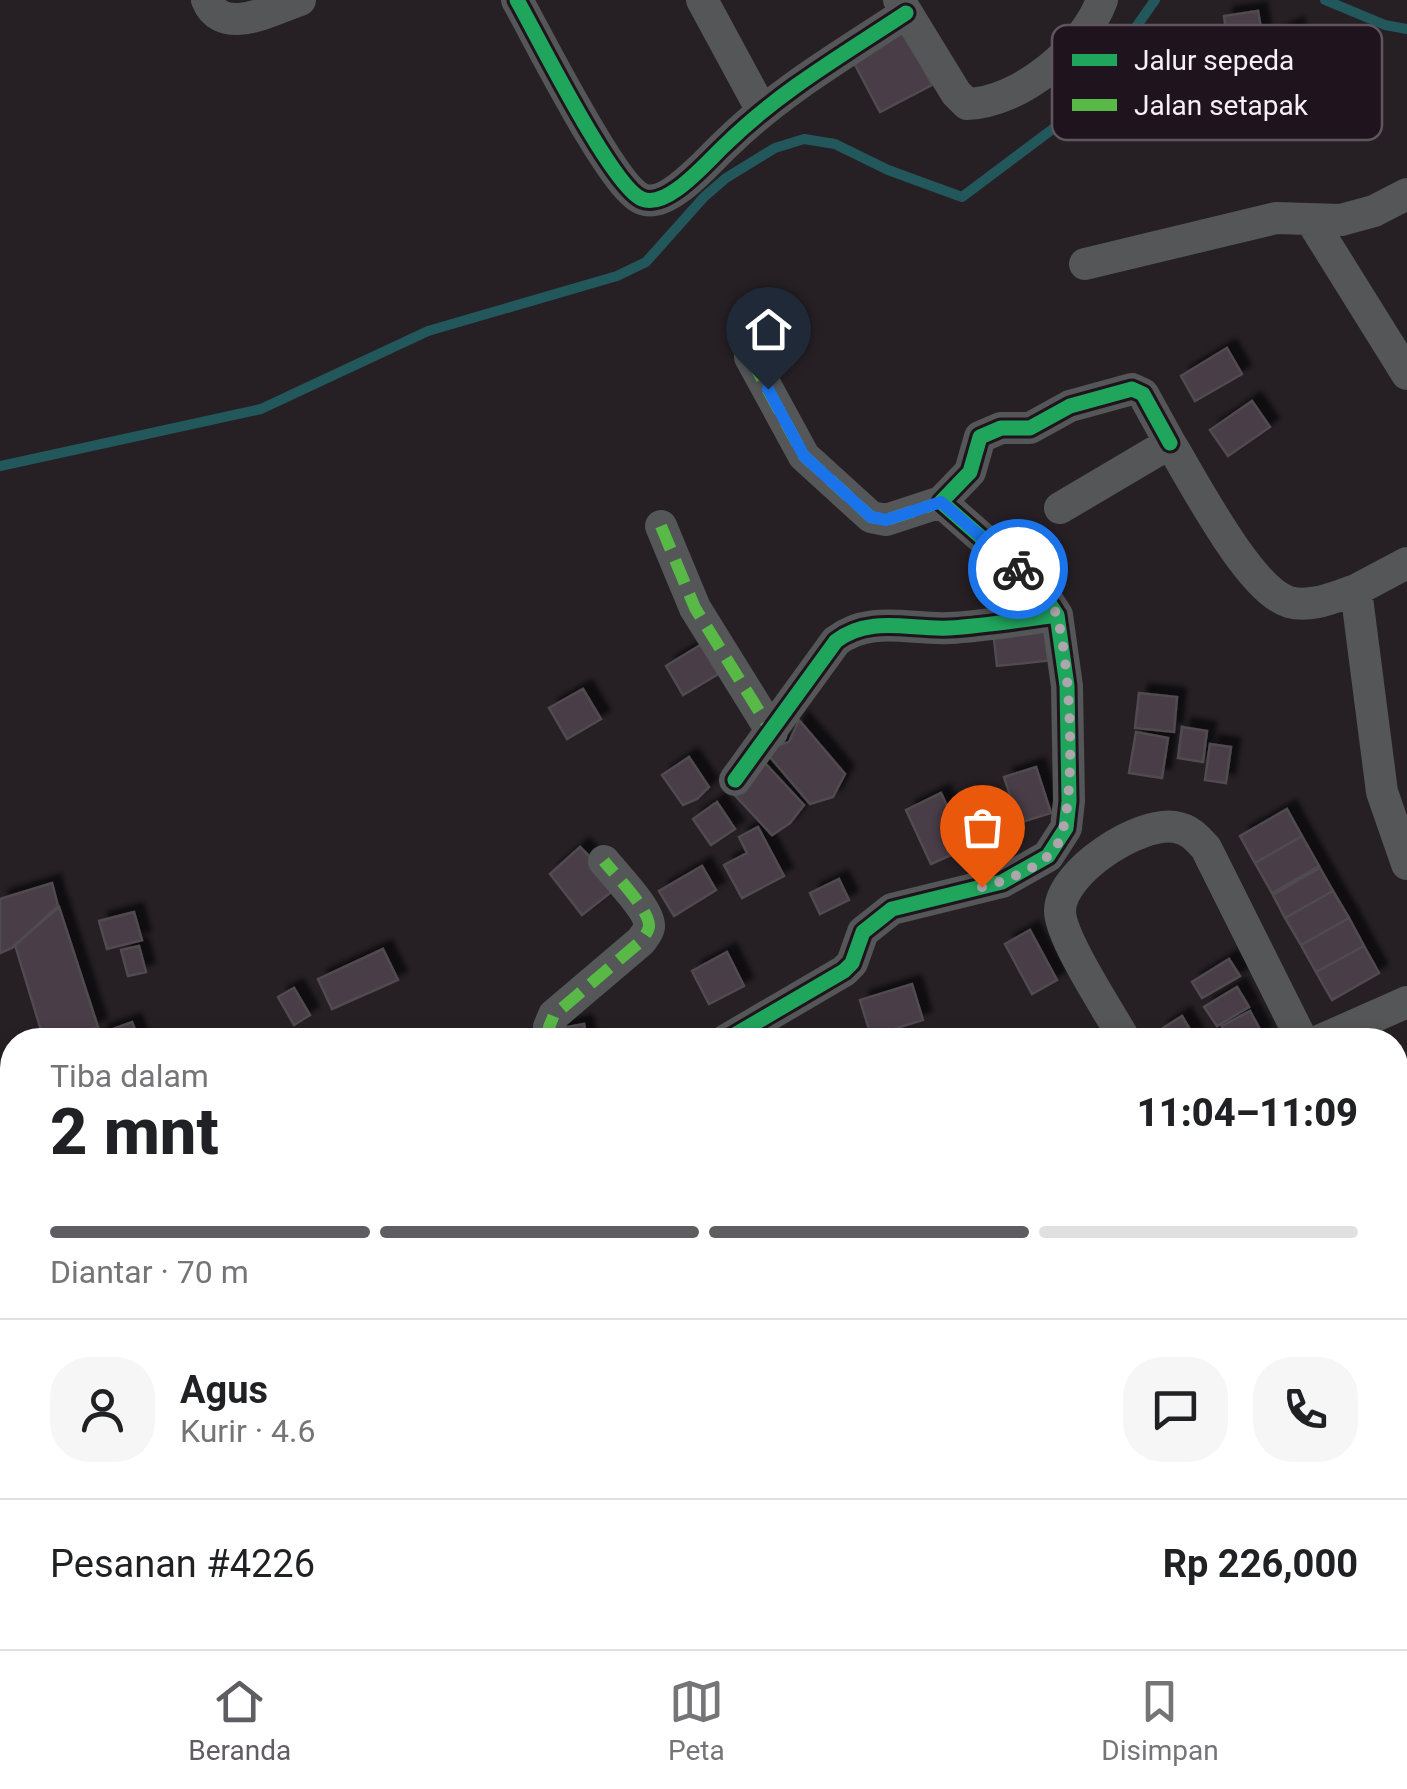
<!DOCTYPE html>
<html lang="id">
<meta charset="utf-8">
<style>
:root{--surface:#fff;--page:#f6f6f6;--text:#202124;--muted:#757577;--line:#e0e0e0;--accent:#605d62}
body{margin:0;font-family:Roboto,sans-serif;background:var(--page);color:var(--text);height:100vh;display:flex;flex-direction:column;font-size:38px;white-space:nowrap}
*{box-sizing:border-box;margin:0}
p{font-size:32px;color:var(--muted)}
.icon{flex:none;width:55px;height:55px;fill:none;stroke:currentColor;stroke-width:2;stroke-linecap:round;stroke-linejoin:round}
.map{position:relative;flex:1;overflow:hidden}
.side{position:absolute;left:0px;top:1028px;width:1408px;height:622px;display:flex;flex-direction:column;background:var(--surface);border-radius:40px 40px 0 0;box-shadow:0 5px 15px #0003}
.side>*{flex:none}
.pin{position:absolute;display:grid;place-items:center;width:85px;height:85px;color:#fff;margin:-102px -42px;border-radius:50% 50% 50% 0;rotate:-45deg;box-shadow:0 0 10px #0007}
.pin .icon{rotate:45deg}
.courier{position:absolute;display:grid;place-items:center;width:100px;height:100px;margin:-50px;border:8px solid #1a73e8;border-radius:50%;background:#fff;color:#222;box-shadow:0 2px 12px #0007}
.overview em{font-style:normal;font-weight:800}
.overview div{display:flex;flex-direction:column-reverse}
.overview{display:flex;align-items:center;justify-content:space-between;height:170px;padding:0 50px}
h1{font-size:65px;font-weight:800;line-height:75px}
.bar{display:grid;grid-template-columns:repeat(4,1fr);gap:15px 10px;align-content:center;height:120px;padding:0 50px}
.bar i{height:12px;border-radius:8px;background:var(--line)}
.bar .active{background:var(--accent)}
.bar p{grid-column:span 4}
.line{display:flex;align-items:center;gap:25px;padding:0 50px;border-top:2px solid var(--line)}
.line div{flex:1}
.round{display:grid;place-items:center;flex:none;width:105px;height:105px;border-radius:40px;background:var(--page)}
.tab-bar{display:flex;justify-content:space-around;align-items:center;height:140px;border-top:2px solid var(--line);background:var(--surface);font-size:28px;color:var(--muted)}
.tab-bar a{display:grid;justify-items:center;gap:5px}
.tab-bar .active{color:var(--accent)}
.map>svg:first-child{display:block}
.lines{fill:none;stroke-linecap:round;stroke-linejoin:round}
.stream{stroke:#22585b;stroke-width:10}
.building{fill:#483c46;stroke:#504b50;stroke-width:2.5;filter:url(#shadow)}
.minor{stroke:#545657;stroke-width:32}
.quiet{stroke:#58b947;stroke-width:12;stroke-dasharray:25 12;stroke-linecap:butt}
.cycleway-casing{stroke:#1f141e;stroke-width:21}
.cycleway{stroke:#20a55d;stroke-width:15}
.done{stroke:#aea6ad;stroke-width:10;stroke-dasharray:0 18}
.route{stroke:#1a73e8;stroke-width:12}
.key{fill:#1f141e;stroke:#60555f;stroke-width:2.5}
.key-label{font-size:28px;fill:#f7eef6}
</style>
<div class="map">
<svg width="1407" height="1649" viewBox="0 0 1407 1649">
<defs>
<filter id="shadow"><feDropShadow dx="9" dy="-9" stdDeviation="2.5" flood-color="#0009"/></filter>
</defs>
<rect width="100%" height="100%" fill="#262025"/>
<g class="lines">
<!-- stream -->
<path class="stream" d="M1325,0L1385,25L1407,29
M0,466L261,409L428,331L617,276L646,262L704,197L726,178L775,148L804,139L835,144L888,170L962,197L1078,110L1155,0"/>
</g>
<!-- building -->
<path class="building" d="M1258,11L1263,41L1295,26L1301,64L1232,73L1224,16Z
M904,32L932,85L880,112L852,59Z
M1227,348L1242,374L1195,401L1181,376Z
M1252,401L1270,427L1228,456L1210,430Z
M1049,623L1054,660L997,666L993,630Z
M707,641L725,670L683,695L666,666Z
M583,689L601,719L567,739L549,708Z
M1139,693L1177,697L1174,732L1135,728Z
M799,720L845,774L833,797L810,804L764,750L789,742Z
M1182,727L1207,731L1203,762L1178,758Z
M1136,732L1168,738L1162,778L1129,773Z
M1210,744L1231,747L1226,783L1205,780Z
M689,757L709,787L697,799L683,805L662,775Z
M763,761L804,805L790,823L772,835L731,791Z
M1036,767L1051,813L1019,823L1004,777Z
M941,793L967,848L931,864L906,810Z
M717,802L735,829L711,845L693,819Z
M1287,809L1302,836L1255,863L1240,836Z
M758,827L784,876L742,898L724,865L747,853L739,837Z
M1302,836L1319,866L1272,893L1255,863Z
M580,847L619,886L582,915L550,874Z
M702,866L716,890L674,916L659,891Z
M1320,868L1333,891L1285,918L1273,895Z
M839,879L849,900L820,914L810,893Z
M52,883L58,906L12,948L0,953V899Z
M1333,891L1349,918L1301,945L1285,918Z
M59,907L98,1027L58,1040H44L15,945Z
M134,912L142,940L107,949L99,921Z
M1349,918L1364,946L1316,972L1301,945Z
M1030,930L1057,980L1032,994L1005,944Z
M139,946L146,972L128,976L121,950Z
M1364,946L1379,973L1332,1000L1316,972Z
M383,949L398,980L332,1009L318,979Z
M727,952L744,986L709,1004L692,971Z
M1229,959L1240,976L1202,998L1192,982Z
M912,984L923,1020L871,1036L860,1000Z
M1237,987L1249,1007L1217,1026L1204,1007Z
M294,988L310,1015L294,1025L278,997Z
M1250,1011L1263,1035L1253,1040H1230L1222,1026Z
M1182,1016L1195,1038L1166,1040L1160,1030Z
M132,1022L139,1040H101L99,1034Z
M584,1024L587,1040H554L552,1030Z
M1407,1111V1157L1395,1133V1116Z
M0,1131L12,1144V1164L2,1175Z
M12,1168V1190L2,1181Z
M4,1290L12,1300V1312L0,1323V1294Z
M1395,1316L1404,1332L1395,1337Z
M12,1317V1343L0,1328Z
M12,1384V1427L0,1415V1396Z
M1400,1398L1407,1407V1439L1395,1448V1402Z
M1407,1449V1485L1405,1486L1395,1473V1458Z
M0,1465L12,1478L0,1489Z
M1403,1499L1407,1506V1519L1395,1526V1504Z
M0,1504L12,1518V1523L0,1534Z
M47,1638H75L58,1649Z
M211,1638H245L215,1649Z
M394,1638H412L417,1649H368Z
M424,1638H481L461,1649H431Z
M734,1638H756L764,1649H718Z
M798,1638H837L842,1649H803Z
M851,1638H893L870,1649H845L841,1642Z
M977,1638H1031L1036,1649H981Z
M1045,1638H1085L1057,1649H1050Z
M1262,1638H1303L1306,1644L1297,1649H1268Z"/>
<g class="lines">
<!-- minor -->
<path class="minor" d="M207,0C222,38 273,9 300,0
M517,0C537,35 612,187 642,199C668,210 709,159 727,143C780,91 844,54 906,13
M702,0L761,109
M899,0L956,93L967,104C1021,102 1084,49 1102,0
M1311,220L1407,374
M1085,264L1276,218L1341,220L1374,211L1407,194
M750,357L804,456L871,517L886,520L941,502
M1060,508L1170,443C1193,480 1249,590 1289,602C1312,608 1334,597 1356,590
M661,526L695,608L772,732
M1407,563L1356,590L1382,792L1407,864
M735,780L836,641C870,615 910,630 949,628C985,626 1021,620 1057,615
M551,1040L549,1027L554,1015L641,941C644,937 648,932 649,927C651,911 614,874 604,861
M726,1040L844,971L852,963L863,932L892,909L1002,882L1048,856L1066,828L1069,801L1067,686L1057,615L1040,589L941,502L970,472L980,437L1001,428H1030L1070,406L1132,389L1143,394L1170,443
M1125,1040C1110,1013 1060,938 1060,911C1060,872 1139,821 1175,827C1189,829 1197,838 1206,848L1302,1040
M1321,1040L1407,1002
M0,1089L12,1105
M1395,1388L1407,1383
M0,1623L22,1649
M1189,1638L1193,1649
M359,1649L384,1638"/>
<!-- quiet -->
<path class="quiet" d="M750,357L804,456L871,517L886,520L941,502
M661,526L695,608L772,732
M551,1040L549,1027L554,1015L641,941C644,937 648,932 649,927C651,911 614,874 604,861
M1395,1388L1407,1383"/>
<defs>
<path id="cycleway" d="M517,0C537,35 612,187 642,199C668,210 709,159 727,143C780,91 844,54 906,13
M735,780L836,641C870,615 910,630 949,628C985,626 1021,620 1057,615
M726,1040L844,971L852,963L863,932L892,909L1002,882L1048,856L1066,828L1069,801L1067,686L1057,615L1040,589L941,502L970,472L980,437L1001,428H1030L1070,406L1132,389L1143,394L1170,443"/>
</defs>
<!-- cycleway casing -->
<use href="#cycleway" class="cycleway-casing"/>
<!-- cycleway -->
<use href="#cycleway" class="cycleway"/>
</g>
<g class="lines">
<!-- done -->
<path class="done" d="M982,887C1006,881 1041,868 1056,847C1079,811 1070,659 1057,617C1051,597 1033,582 1018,569"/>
<!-- route -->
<path class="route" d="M768,389L804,456L871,517L886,520L941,502L1018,569"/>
</g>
<!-- legend -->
<rect x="1052" y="25" width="330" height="115" rx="15" class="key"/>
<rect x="1072" y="54" width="45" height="12" fill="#20a55d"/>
<rect x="1072" y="99" width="45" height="12" fill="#58b947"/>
<g class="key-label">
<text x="1134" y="70">Jalur sepeda</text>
<text x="1134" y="115">Jalan setapak</text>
</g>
</svg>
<div class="pin" style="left:982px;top:887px;background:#ea580c"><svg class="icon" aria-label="bag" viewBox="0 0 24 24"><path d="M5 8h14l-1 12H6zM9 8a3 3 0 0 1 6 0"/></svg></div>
<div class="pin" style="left:768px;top:389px;background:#1f2937"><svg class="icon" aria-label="home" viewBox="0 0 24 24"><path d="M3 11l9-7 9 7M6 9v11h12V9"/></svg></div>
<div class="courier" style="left:1018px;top:569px"><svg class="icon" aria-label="bike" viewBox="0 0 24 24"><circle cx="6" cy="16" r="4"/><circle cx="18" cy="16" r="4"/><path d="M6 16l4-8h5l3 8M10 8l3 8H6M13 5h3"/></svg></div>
<section class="side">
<div class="overview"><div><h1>2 mnt</h1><p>Tiba dalam</p></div><em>11:04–11:09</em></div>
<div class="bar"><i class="active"></i><i class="active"></i><i class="active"></i><i></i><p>Diantar · 70 m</p></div>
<div class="line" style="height:180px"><a class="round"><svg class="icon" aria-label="person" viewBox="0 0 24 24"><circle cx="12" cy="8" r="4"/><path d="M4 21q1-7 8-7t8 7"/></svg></a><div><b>Agus</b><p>Kurir · 4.6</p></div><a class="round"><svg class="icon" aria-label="chat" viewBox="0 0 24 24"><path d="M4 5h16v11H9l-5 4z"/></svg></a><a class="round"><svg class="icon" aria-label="phone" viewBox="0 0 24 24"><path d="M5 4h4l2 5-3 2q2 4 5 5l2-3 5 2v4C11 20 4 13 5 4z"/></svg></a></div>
<div class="line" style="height:130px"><div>Pesanan #4226</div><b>Rp 226,000</b></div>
</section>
</div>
<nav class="tab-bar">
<a class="active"><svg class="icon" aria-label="home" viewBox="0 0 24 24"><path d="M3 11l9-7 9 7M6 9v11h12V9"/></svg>Beranda</a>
<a><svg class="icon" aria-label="map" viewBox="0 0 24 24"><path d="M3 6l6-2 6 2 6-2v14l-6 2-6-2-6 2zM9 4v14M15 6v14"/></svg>Peta</a>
<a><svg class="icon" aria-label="saved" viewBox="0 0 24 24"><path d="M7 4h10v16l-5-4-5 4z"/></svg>Disimpan</a>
</nav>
